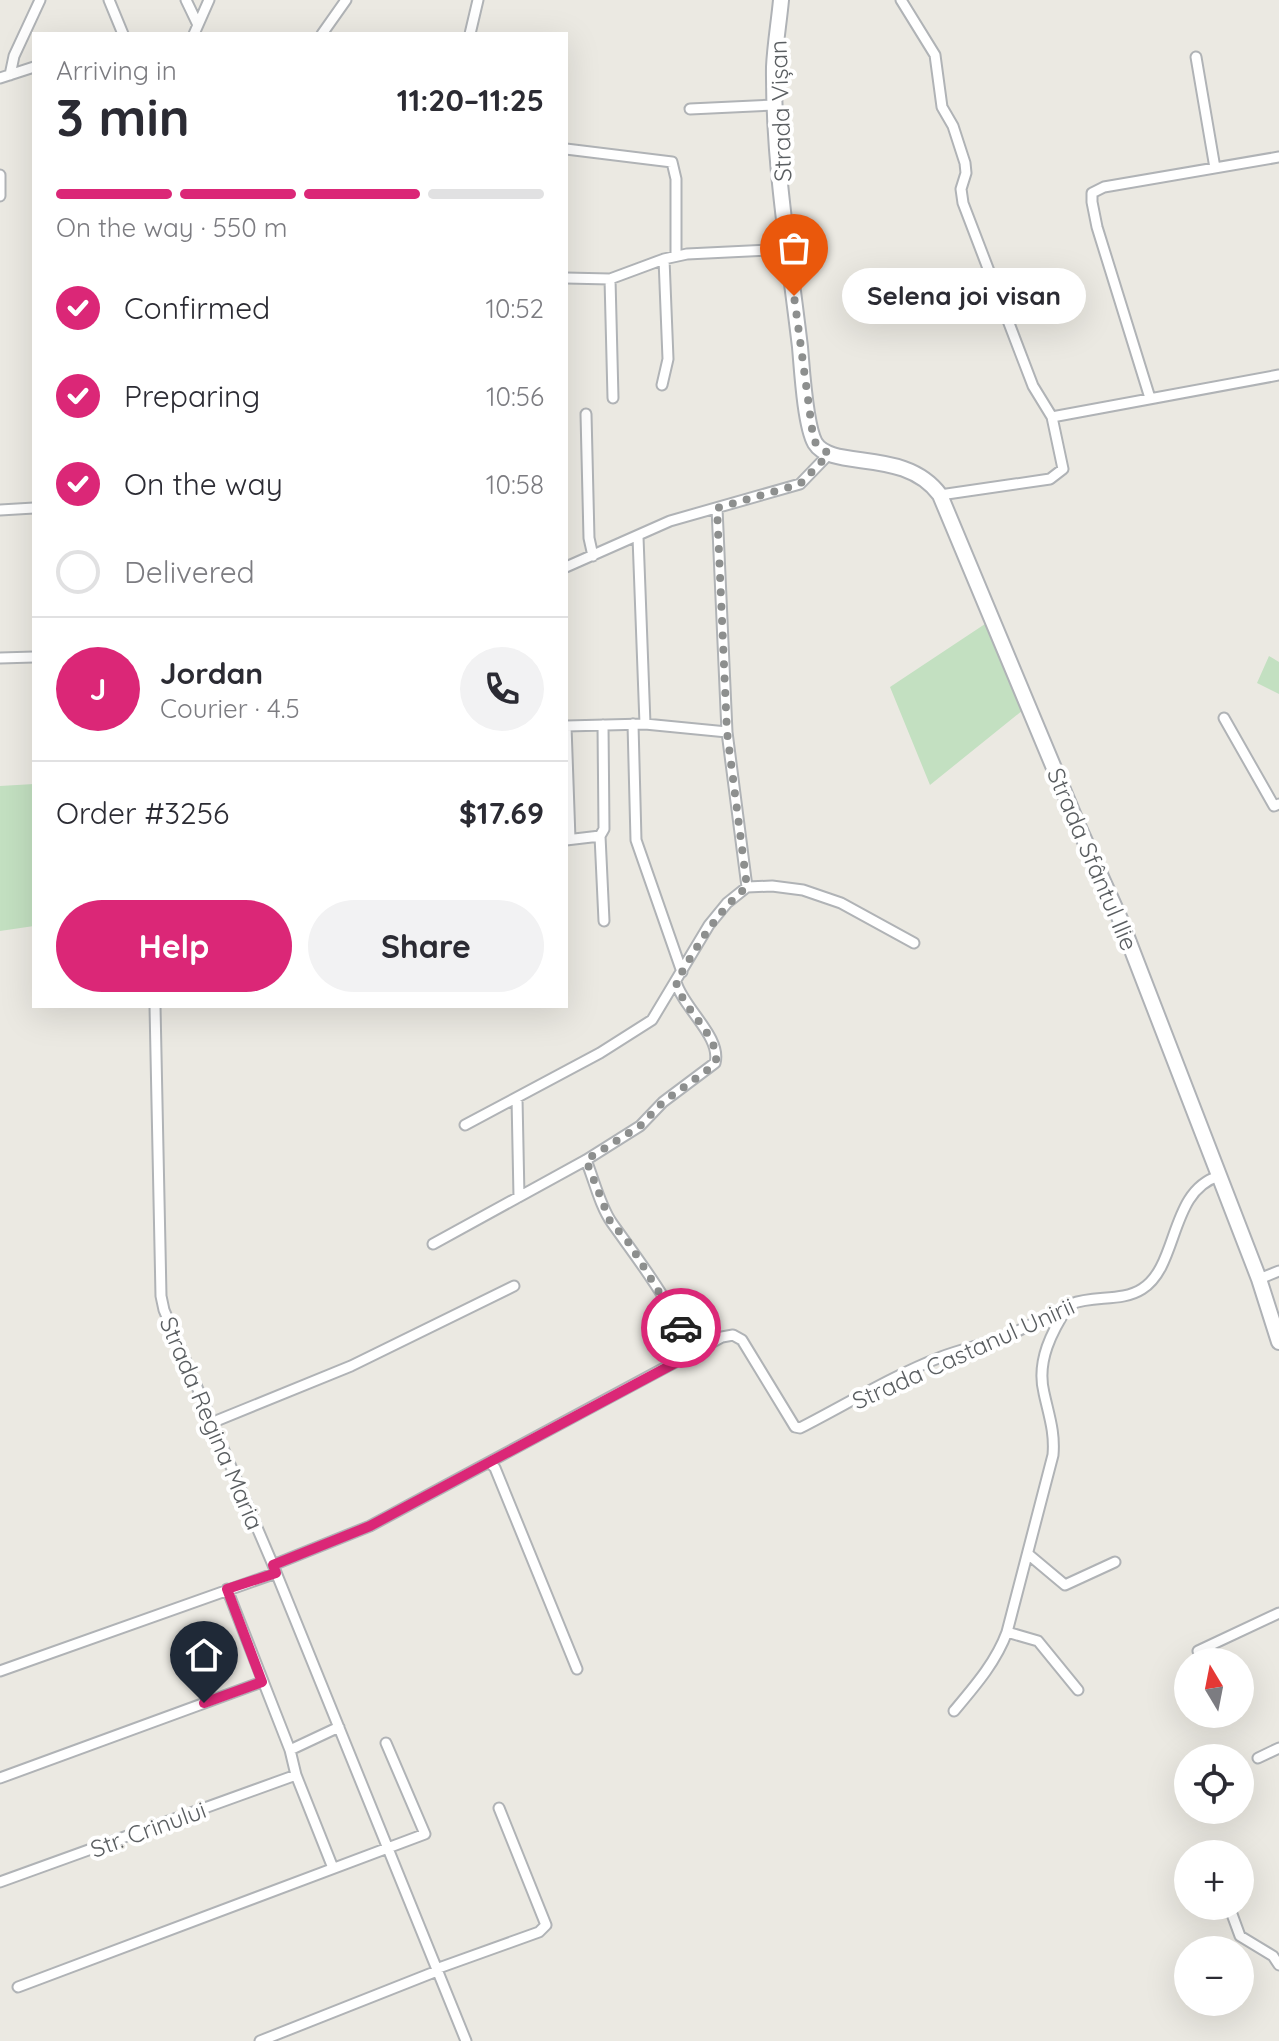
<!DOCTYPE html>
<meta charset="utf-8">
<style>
:root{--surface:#fff;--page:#f2f2f3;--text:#2b2b33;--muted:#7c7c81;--line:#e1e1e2;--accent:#db2777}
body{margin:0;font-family:Quicksand,sans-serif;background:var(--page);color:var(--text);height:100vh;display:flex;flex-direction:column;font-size:30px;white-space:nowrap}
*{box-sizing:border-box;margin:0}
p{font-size:26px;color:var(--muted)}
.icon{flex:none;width:44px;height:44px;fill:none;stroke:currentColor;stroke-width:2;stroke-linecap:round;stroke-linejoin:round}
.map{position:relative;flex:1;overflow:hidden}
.details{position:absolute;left:32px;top:32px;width:536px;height:976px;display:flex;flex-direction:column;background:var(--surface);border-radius:0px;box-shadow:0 8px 32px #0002}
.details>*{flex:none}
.needle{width:52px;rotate:350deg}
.fabs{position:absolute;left:1174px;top:1648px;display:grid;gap:16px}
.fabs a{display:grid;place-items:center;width:80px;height:80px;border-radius:50%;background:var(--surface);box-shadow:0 8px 32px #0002;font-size:40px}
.pin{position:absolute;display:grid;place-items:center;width:68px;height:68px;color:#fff;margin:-82px -34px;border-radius:50% 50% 50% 0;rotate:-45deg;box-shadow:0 0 8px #0007}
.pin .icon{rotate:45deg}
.courier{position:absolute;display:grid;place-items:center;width:80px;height:80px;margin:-40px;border:6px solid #db2777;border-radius:50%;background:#fff;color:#222;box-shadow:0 2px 10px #0007}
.bubble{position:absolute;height:56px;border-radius:28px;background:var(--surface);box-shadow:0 8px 32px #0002;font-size:26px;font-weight:700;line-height:56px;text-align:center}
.summary em{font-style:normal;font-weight:700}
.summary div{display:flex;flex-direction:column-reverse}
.summary{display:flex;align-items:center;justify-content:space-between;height:136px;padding:0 24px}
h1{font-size:52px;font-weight:700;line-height:60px}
.bar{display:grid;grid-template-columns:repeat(4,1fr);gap:12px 8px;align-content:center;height:96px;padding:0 24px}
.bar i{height:10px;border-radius:6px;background:var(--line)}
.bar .selected{background:var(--accent)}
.bar p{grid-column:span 4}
.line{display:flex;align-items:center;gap:20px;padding:0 24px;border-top:2px solid var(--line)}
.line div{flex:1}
.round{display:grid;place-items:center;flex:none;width:84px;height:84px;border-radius:42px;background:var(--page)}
ol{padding:0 24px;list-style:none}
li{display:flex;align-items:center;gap:24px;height:88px}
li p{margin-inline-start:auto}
li .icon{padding:8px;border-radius:50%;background:var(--accent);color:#fff;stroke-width:4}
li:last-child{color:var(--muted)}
li i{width:44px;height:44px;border:4px solid var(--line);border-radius:50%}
.button{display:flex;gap:16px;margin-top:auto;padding:16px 24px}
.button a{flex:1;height:92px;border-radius:48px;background:var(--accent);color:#fff;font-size:32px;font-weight:700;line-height:92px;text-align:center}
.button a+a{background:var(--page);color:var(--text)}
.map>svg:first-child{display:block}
.green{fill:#c3e0c1}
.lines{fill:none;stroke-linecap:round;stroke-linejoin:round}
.street-casing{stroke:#b0b3b6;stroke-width:13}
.secondary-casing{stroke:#afb2b6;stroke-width:18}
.street{stroke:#fff;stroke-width:9}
.secondary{stroke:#fff;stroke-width:14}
.done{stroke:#8d8f8e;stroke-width:8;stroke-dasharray:0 14.4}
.route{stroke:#db2777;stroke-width:10}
.labels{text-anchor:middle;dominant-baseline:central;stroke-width:8;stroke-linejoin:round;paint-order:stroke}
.street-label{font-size:24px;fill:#5a5e61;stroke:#fff}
</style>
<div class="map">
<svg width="1279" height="2041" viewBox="0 0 1279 2041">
<rect width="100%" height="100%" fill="#ebe9e2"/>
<!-- green -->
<path class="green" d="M988,622L1023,710L930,785L890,687Z
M1269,656L1279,662V694L1257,683Z
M34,784V926L0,931V786Z"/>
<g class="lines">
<defs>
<path id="street" d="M109,0L123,34
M186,0L198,25
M901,0L935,55L942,107L953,126L965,163L966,173L961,189L963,203L1033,386L1052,417L1063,469L1050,479L940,495
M194,34L209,0
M322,34L346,0
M470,34L478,0
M1196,57L1215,168
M10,75L14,56L40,0
M0,78L34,67
M690,109L775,105
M566,149L672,162L676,179V256
M0,175V196
M566,278L610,279L664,259L687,254L788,249
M610,279L613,398
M662,385L668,359L664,259
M1150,398L1097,227L1092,202V193L1104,187L1279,157
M586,414L589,538L593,556
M1052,417L1279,375
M717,508L727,732L747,887
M0,510L34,508
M638,537L645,724
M566,567L670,521L800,484L829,454
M0,658L34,657
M1224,718L1274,806L1279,804
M633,724L636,840L682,972
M566,726L645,724L727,732
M566,726L570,839
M600,836L604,921
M566,840L600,836L604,829L603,725
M155,1006L161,1296L164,1310L273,1565L466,2041
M517,1098L519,1197
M465,1125L600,1053L652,1020L709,925L727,903L747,887L772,886L803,890L841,903L914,943
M586,1160C594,1180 600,1206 612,1223C641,1264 676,1307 690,1355
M433,1244L586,1160L640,1126L663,1102L715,1063C722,1037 683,1008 676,982
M1259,1279L1279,1271
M211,1423L351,1366L514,1286
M490,1463L495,1468L577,1669
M1028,1554L1065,1585L1115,1562
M273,1565L370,1526L722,1337L733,1335L742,1340L795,1427L800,1428C847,1404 892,1376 941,1357C964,1348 989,1344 1011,1334C1032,1325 1051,1313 1071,1304C1094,1295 1122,1302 1142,1289C1179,1266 1169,1191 1219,1176
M227,1589L290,1750L296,1775L333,1868
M1007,1632L1053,1455C1055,1432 1049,1416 1044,1393C1036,1361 1052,1331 1069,1305
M1198,1651L1279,1613
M0,1671L276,1573
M954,1711C975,1686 996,1662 1007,1632L1038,1641L1078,1690
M290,1750L339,1727
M1258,1758L1279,1748
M0,1778L262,1682
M0,1882L296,1775
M1229,1906L1240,1936L1273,1956L1279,1965
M436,1969L539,1932L546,1925L499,1808
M18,1987L425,1834L386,1743
M260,2041L437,1971"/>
<path id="secondary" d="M781,0C779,22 775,45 774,67C773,160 789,254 800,347C802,369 805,425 815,443C832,471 905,447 940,495L1079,828L1120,919L1259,1279L1279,1342"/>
</defs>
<!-- street casing -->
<use href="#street" class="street-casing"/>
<!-- secondary casing -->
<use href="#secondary" class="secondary-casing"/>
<!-- street -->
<use href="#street" class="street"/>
<!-- secondary -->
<use href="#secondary" class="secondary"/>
</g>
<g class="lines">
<!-- done -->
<path class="done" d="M681,1328L629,1243L610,1221L586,1160L640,1126L663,1102L709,1069L717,1058C712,1028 684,1011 676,982C697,947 715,913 747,887L727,732L717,508L800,484L829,454L816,444L813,436L794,296"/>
<!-- route -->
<path class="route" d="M204,1703L262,1682L227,1589L276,1573L273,1565L370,1526L690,1355L681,1328"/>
</g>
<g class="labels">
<!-- street labels -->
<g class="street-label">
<text transform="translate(780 111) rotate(-92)">Strada Vișan</text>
<text transform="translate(1093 859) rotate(67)">Strada Sfântul Ilie</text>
<text transform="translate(963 1353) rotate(-24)">Strada Castanul Unirii</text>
<text transform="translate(212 1423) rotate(67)">Strada Regina Maria</text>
<text transform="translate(148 1829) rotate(-20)">Str. Crinului</text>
</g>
</g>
</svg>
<div class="fabs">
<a><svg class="needle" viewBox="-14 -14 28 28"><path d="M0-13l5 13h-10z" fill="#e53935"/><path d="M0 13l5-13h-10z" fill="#7c7c81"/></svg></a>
<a><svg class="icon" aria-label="locate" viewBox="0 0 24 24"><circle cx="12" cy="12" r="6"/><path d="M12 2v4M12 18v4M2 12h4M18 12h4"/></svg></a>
<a>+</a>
<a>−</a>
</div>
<div class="pin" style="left:794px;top:296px;background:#ea580c"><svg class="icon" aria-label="bag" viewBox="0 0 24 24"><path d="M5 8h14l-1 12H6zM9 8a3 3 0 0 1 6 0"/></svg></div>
<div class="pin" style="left:204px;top:1703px;background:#1f2937"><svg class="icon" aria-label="home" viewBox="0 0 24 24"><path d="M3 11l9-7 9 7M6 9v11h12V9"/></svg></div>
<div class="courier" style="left:681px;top:1328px"><svg class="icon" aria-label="car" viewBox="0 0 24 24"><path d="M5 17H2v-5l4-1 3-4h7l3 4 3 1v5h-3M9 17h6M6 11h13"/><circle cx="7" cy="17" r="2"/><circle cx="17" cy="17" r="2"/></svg></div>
<div class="bubble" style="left:842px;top:268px;width:244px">Selena joi visan</div>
<section class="details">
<div class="summary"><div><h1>3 min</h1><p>Arriving in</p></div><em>11:20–11:25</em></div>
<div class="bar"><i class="selected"></i><i class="selected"></i><i class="selected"></i><i></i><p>On the way · 550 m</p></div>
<ol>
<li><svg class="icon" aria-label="check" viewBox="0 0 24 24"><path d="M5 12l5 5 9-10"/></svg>Confirmed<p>10:52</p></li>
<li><svg class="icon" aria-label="check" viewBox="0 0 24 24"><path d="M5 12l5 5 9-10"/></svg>Preparing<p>10:56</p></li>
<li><svg class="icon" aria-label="check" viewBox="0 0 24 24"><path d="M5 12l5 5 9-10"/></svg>On the way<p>10:58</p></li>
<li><i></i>Delivered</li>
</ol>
<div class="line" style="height:144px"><b class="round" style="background:var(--accent);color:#fff">J</b><div><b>Jordan</b><p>Courier · 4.5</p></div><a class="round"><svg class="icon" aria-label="phone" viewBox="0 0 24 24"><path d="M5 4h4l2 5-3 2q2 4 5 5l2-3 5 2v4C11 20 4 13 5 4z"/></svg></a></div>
<div class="line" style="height:104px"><div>Order #3256</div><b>$17.69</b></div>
<div class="button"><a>Help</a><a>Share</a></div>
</section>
</div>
